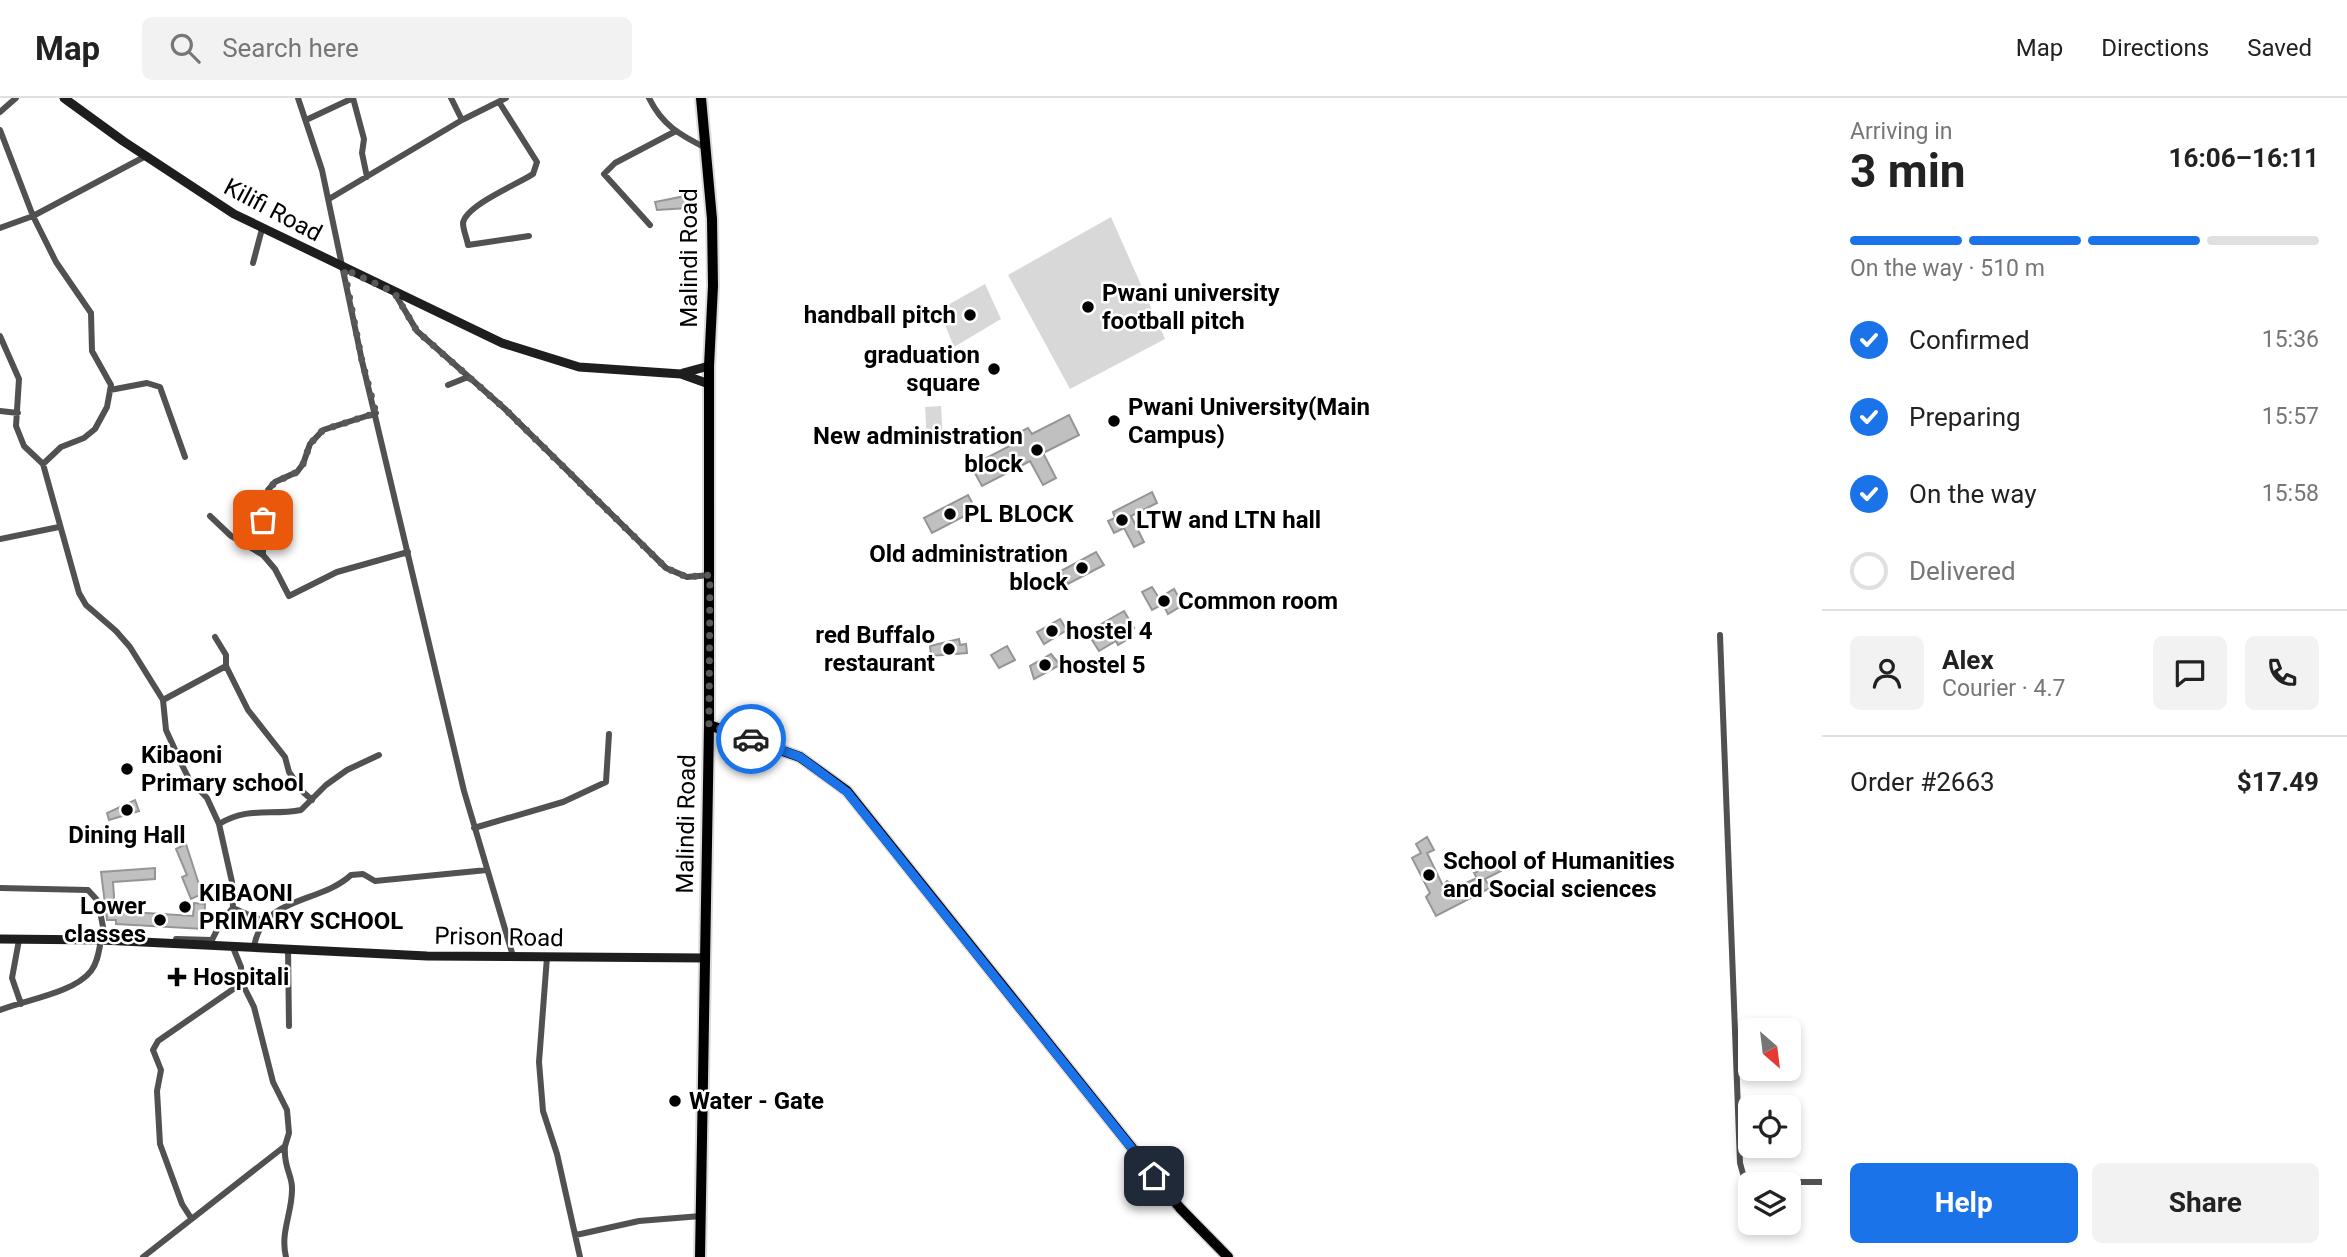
<!DOCTYPE html>
<meta charset="utf-8">
<style>
:root{--surface:#fff;--page:#f2f2f2;--text:#222;--muted:#767676;--line:#e0e0e0;--accent:#1a73e8}
body{margin:0;font-family:Roboto,sans-serif;background:var(--page);color:var(--text);height:100vh;display:flex;flex-direction:column;font-size:26px;white-space:nowrap}
*{box-sizing:border-box;margin:0}
p{font-size:23px;color:var(--muted)}
.icon{flex:none;width:38px;height:38px;fill:none;stroke:currentColor;stroke-width:2;stroke-linecap:round;stroke-linejoin:round}
.map{position:relative;flex:1;overflow:hidden}
.drawer{display:flex;flex-direction:column;background:var(--surface);width:525px}
.drawer>*{flex:none}
.needle{width:46px;rotate:152deg}
.controls{position:absolute;left:1738px;top:920px;display:grid;gap:14px}
.controls a{display:grid;place-items:center;width:63px;height:63px;border-radius:10px;background:var(--surface);box-shadow:0 4px 10px #0003;font-size:35px}
.pin{position:absolute;display:grid;place-items:center;width:60px;height:60px;color:#fff;margin:-30px;border-radius:14px;box-shadow:0 4px 10px #0006}
.courier{position:absolute;display:grid;place-items:center;width:70px;height:70px;margin:-35px;border:5px solid #1a73e8;border-radius:50%;background:#fff;color:#222;box-shadow:0 2px 9px #0007}
.head em{font-style:normal;font-weight:700}
.head div{display:flex;flex-direction:column-reverse}
.head{display:flex;align-items:center;justify-content:space-between;height:119px;padding:0 28px}
h1{font-size:46px;font-weight:700;line-height:52px}
.bar{display:grid;grid-template-columns:repeat(4,1fr);gap:10px 7px;align-content:center;height:84px;padding:0 28px}
.bar i{height:9px;border-radius:5px;background:var(--line)}
.bar .current{background:var(--accent)}
.bar p{grid-column:span 4}
.line{display:flex;align-items:center;gap:18px;padding:0 28px;border-top:2px solid var(--line)}
.line div{flex:1}
.round{display:grid;place-items:center;flex:none;width:74px;height:74px;border-radius:10px;background:var(--page)}
ol{padding:0 28px;list-style:none}
li{display:flex;align-items:center;gap:21px;height:77px}
li p{margin-inline-start:auto}
li .icon{padding:7px;border-radius:50%;background:var(--accent);color:#fff;stroke-width:4}
li:last-child{color:var(--muted)}
li i{width:38px;height:38px;border:4px solid var(--line);border-radius:50%}
.primary-button{display:flex;gap:14px;margin-top:auto;padding:14px 28px}
.primary-button a{flex:1;height:80px;border-radius:10px;background:var(--accent);color:#fff;font-size:28px;font-weight:700;line-height:80px;text-align:center}
.primary-button a+a{background:var(--page);color:var(--text)}
header{display:flex;align-items:center;gap:42px;box-sizing:border-box;height:98px;padding:0 35px;background:var(--surface);border-bottom:2px solid var(--line)}
header strong{font-size:33px}
nav{display:flex;gap:38px;margin-inline-start:auto;font-size:24px}
.search{width:490px;height:63px;background:var(--page);display:flex;align-items:center;gap:18px;box-sizing:border-box;padding:0 24px;border-radius:10px;color:var(--muted);font-size:26px}
main{display:flex;flex:1;min-height:0}
.map>svg:first-child{display:block}
.green{fill:#d8d8d8}
.building{fill:#c0c0c0;stroke:#959595;stroke-width:2}
.lines{fill:none;stroke-linecap:round;stroke-linejoin:round}
.primary-casing{stroke:#dbdbdb;stroke-width:13}
.highway-casing{stroke:#dbdbdb;stroke-width:14}
.street{stroke:#515151;stroke-width:6}
.secondary{stroke:#1e1e1e;stroke-width:9}
.primary{stroke:#000;stroke-width:10}
.highway{stroke:#000;stroke-width:10}
.done{stroke:#595959;stroke-width:7;stroke-dasharray:0 12.6}
.route{stroke:#1a73e8;stroke-width:9}
.poi-dot{fill:#000;stroke:#fff;stroke-width:2.5}
.labels{text-anchor:middle;dominant-baseline:central;stroke-width:5;stroke-linejoin:round;paint-order:stroke}
.street-label{font-size:24px;fill:#000;stroke:#fff}
.poi-label{font-size:24px;font-weight:bold;fill:#000;stroke:#fff;text-anchor:start}
</style>
<header>
<strong>Map</strong>
<div class="search"><svg class="icon" aria-label="search" viewBox="0 0 24 24"><circle cx="10" cy="10" r="6"/><path d="M15 15l6 6"/></svg>Search here</div>
<nav><a>Map</a><a>Directions</a><a>Saved</a></nav>
</header>
<main>
<div class="map">
<svg width="1822" height="1159" viewBox="0 0 1822 1159">
<rect width="100%" height="100%" fill="#fff"/>
<!-- green -->
<path class="green" d="M1111,119L1165,241L1070,291L1008,177Z
M985,186L1001,221L954,249L939,212Z
M941,308L943,342L927,344L925,309Z"/>
<!-- building -->
<path class="building" d="M685,98L688,110L657,112L655,104Z
M1069,317L1079,337L1043,355L1056,380L1043,387L1030,363L982,388L971,368L1021,342L1018,335L1028,330L1032,336Z
M1152,394L1157,405L1131,418L1144,444L1134,449L1124,430L1114,435L1108,423L1115,420L1113,414Z
M968,397L976,412L932,435L924,420Z
M1096,454L1104,467L1068,486L1061,473Z
M1152,489L1159,500L1174,491L1183,507L1168,516L1163,506L1152,512L1142,494Z
M1124,513L1134,530L1124,536L1128,541L1118,547L1116,543L1099,553L1087,534Z
M1060,521L1067,532L1044,546L1037,534Z
M959,541L960,547L966,546L967,555L931,558L930,548Z
M1007,548L1015,562L999,570L991,557Z
M1051,556L1060,567L1034,581L1030,568Z
M135,702L139,713L109,722L107,715Z
M1427,739L1434,752L1427,755L1443,788L1447,783L1457,789L1477,780L1474,775L1485,770L1483,765L1498,759L1501,773L1485,781L1490,790L1436,818L1426,799L1430,795L1412,760L1421,755L1416,746Z
M186,746L202,796L191,801L182,779L187,777L176,751Z
M155,770V781L113,784L115,813L193,818L194,805L205,806L204,831L116,826V822H107L101,774Z"/>
<g class="lines">
<defs>
<path id="primary" d="M709,627L800,659L847,693L1180,1110L1228,1159"/>
<path id="highway" d="M700,1159L709,627V268L713,188L712,121L701,0"/>
</defs>
<!-- primary casing -->
<use href="#primary" class="primary-casing"/>
<!-- highway casing -->
<use href="#highway" class="highway-casing"/>
<!-- street -->
<path class="street" d="M298,0L322,72L362,263L464,693L513,858
M353,0L364,41L362,55L367,79
M451,0L462,22
M649,0C662,27 680,37 706,50
M499,4L537,64L533,76C518,86 466,107 463,125C463,132 467,140 468,147L529,138
M0,14L16,0
M306,22L353,0
M0,32L33,118L0,130
M329,101L462,22L506,0
M650,127L604,76L615,65L674,34
M253,165L262,131
M394,194L417,233L505,311L666,470L687,479L710,477
M0,238L19,281L16,328L24,348L43,366L79,495L86,507L116,533L130,549L163,602L166,632L182,667L189,681L207,700L219,726L232,784L233,810
M448,287L468,279
M110,292L147,285L160,289L185,359
M0,313L18,315
M376,315L323,332L310,346L303,366L297,374L275,384L268,392L263,417V457L275,471L289,498L337,474L408,454
M43,366L61,349L84,340L95,331L107,309L111,287L92,253L91,215L56,164L33,118L146,58
M210,418L231,438L263,457
M0,441L59,429
M1720,537L1740,1065L1743,1076L1754,1084H1822
M226,568L248,612L285,659L289,674L303,694L312,702
M163,602L226,568V557L215,539
M219,726C249,708 270,718 301,712L326,687L347,672L379,657
M474,730L563,704L606,684L609,636
M0,790L88,792L98,803L104,834L141,840
M233,810L263,823
M176,841L212,842L222,822L233,810
M19,842L12,880L21,906
M254,849C262,798 320,806 351,777L363,776L375,783L487,772
M288,850L289,928
M547,859L539,964L543,1013L557,1056L580,1159
M0,912C25,902 74,895 91,873C98,864 99,852 101,842
M285,1048C283,1070 293,1077 292,1092C292,1115 280,1135 286,1159
M191,1120L182,1106L160,1046L157,993L161,972L153,952L158,943L242,885L241,869L232,847
M576,1137L639,1123L701,1118
M143,1159L285,1048L289,1035L287,1012L273,984L254,909L242,885"/>
<!-- secondary -->
<path class="secondary" d="M64,0L123,43L234,116L502,245L579,269L681,276L709,286
M683,275L709,268
M0,841L101,842L427,858L705,860"/>
<!-- primary -->
<use href="#primary" class="primary"/>
<!-- highway -->
<use href="#highway" class="highway"/>
</g>
<g class="lines">
<!-- done -->
<path class="done" d="M263,422L268,392L275,384L297,374L303,366L310,346L323,332L376,315L362,263L344,171L394,194L417,233L505,311L666,470L687,479L710,477L709,627L751,641"/>
<!-- route -->
<path class="route" d="M751,641L800,659L847,694L1154,1078"/>
</g>
<!-- markers -->
<g class="poi-dot">
<circle cx="1088" cy="209" r="7"/>
<circle cx="970" cy="217" r="7"/>
<circle cx="994" cy="271" r="7"/>
<circle cx="1114" cy="323" r="7"/>
<circle cx="1037" cy="352" r="7"/>
<circle cx="950" cy="416" r="7"/>
<circle cx="1122" cy="422" r="7"/>
<circle cx="1082" cy="470" r="7"/>
<circle cx="1164" cy="503" r="7"/>
<circle cx="1052" cy="533" r="7"/>
<circle cx="949" cy="551" r="7"/>
<circle cx="1045" cy="567" r="7"/>
<circle cx="127" cy="671" r="7"/>
<circle cx="127" cy="712" r="7"/>
<circle cx="1429" cy="777" r="7"/>
<circle cx="185" cy="809" r="7"/>
<circle cx="160" cy="822" r="7"/>
<path d="M173.5 868.5h7v7h7v7h-7v7h-7v-7h-7v-7h7z"/>
<circle cx="675" cy="1003" r="7"/>
</g>
<g class="labels">
<!-- street labels -->
<g class="street-label">
<text transform="translate(273 112) rotate(28)">Kilifi Road</text>
<text transform="translate(689 160) rotate(-90)">Malindi Road</text>
<text transform="translate(686 726) rotate(-89)">Malindi Road</text>
<text transform="translate(499 839) rotate(1)">Prison Road</text>
</g>
<!-- poi labels -->
<g class="poi-label">
<text x="1102" y="195">Pwani university<tspan x="1102" dy="28">football pitch</tspan></text>
<text x="956" y="217" text-anchor="end">handball pitch</text>
<text x="980" y="257" text-anchor="end">graduation<tspan x="980" dy="28">square</tspan></text>
<text x="1128" y="309">Pwani University(Main<tspan x="1128" dy="28">Campus)</tspan></text>
<text x="1023" y="338" text-anchor="end">New administration<tspan x="1023" dy="28">block</tspan></text>
<text x="964" y="416">PL BLOCK</text>
<text x="1136" y="422">LTW and LTN hall</text>
<text x="1068" y="456" text-anchor="end">Old administration<tspan x="1068" dy="28">block</tspan></text>
<text x="1178" y="503">Common room</text>
<text x="1066" y="533">hostel 4</text>
<text x="935" y="537" text-anchor="end">red Buffalo<tspan x="935" dy="28">restaurant</tspan></text>
<text x="1059" y="567">hostel 5</text>
<text x="141" y="657">Kibaoni<tspan x="141" dy="28">Primary school</tspan></text>
<text x="127" y="737" text-anchor="middle">Dining Hall</text>
<text x="1443" y="763">School of Humanities<tspan x="1443" dy="28">and Social sciences</tspan></text>
<text x="199" y="795">KIBAONI<tspan x="199" dy="28">PRIMARY SCHOOL</tspan></text>
<text x="146" y="808" text-anchor="end">Lower<tspan x="146" dy="28">classes</tspan></text>
<text x="193" y="879">Hospitali</text>
<text x="689" y="1003">Water - Gate</text>
</g>
</g>
</svg>
<div class="controls">
<a><svg class="needle" viewBox="-14 -14 28 28"><path d="M0-13l5 13h-10z" fill="#e53935"/><path d="M0 13l5-13h-10z" fill="#767676"/></svg></a>
<a><svg class="icon" aria-label="locate" viewBox="0 0 24 24"><circle cx="12" cy="12" r="6"/><path d="M12 2v4M12 18v4M2 12h4M18 12h4"/></svg></a>
<a><svg class="icon" aria-label="layers" viewBox="0 0 24 24"><path d="M12 4l9 5-9 5-9-5zM3 14l9 5 9-5"/></svg></a>
</div>
<div class="pin" style="left:263px;top:422px;background:#ea580c"><svg class="icon" aria-label="bag" viewBox="0 0 24 24"><path d="M5 8h14l-1 12H6zM9 8a3 3 0 0 1 6 0"/></svg></div>
<div class="pin" style="left:1154px;top:1078px;background:#1f2937"><svg class="icon" aria-label="home" viewBox="0 0 24 24"><path d="M3 11l9-7 9 7M6 9v11h12V9"/></svg></div>
<div class="courier" style="left:751px;top:641px"><svg class="icon" aria-label="car" viewBox="0 0 24 24"><path d="M5 17H2v-5l4-1 3-4h7l3 4 3 1v5h-3M9 17h6M6 11h13"/><circle cx="7" cy="17" r="2"/><circle cx="17" cy="17" r="2"/></svg></div>
</div>
<section class="drawer">
<div class="head"><div><h1>3 min</h1><p>Arriving in</p></div><em>16:06–16:11</em></div>
<div class="bar"><i class="current"></i><i class="current"></i><i class="current"></i><i></i><p>On the way · 510 m</p></div>
<ol>
<li><svg class="icon" aria-label="check" viewBox="0 0 24 24"><path d="M5 12l5 5 9-10"/></svg>Confirmed<p>15:36</p></li>
<li><svg class="icon" aria-label="check" viewBox="0 0 24 24"><path d="M5 12l5 5 9-10"/></svg>Preparing<p>15:57</p></li>
<li><svg class="icon" aria-label="check" viewBox="0 0 24 24"><path d="M5 12l5 5 9-10"/></svg>On the way<p>15:58</p></li>
<li><i></i>Delivered</li>
</ol>
<div class="line" style="height:126px"><a class="round"><svg class="icon" aria-label="person" viewBox="0 0 24 24"><circle cx="12" cy="8" r="4"/><path d="M4 21q1-7 8-7t8 7"/></svg></a><div><b>Alex</b><p>Courier · 4.7</p></div><a class="round"><svg class="icon" aria-label="chat" viewBox="0 0 24 24"><path d="M4 5h16v11H9l-5 4z"/></svg></a><a class="round"><svg class="icon" aria-label="phone" viewBox="0 0 24 24"><path d="M5 4h4l2 5-3 2q2 4 5 5l2-3 5 2v4C11 20 4 13 5 4z"/></svg></a></div>
<div class="line" style="height:91px"><div>Order #2663</div><b>$17.49</b></div>
<div class="primary-button"><a>Help</a><a>Share</a></div>
</section>
</main>
